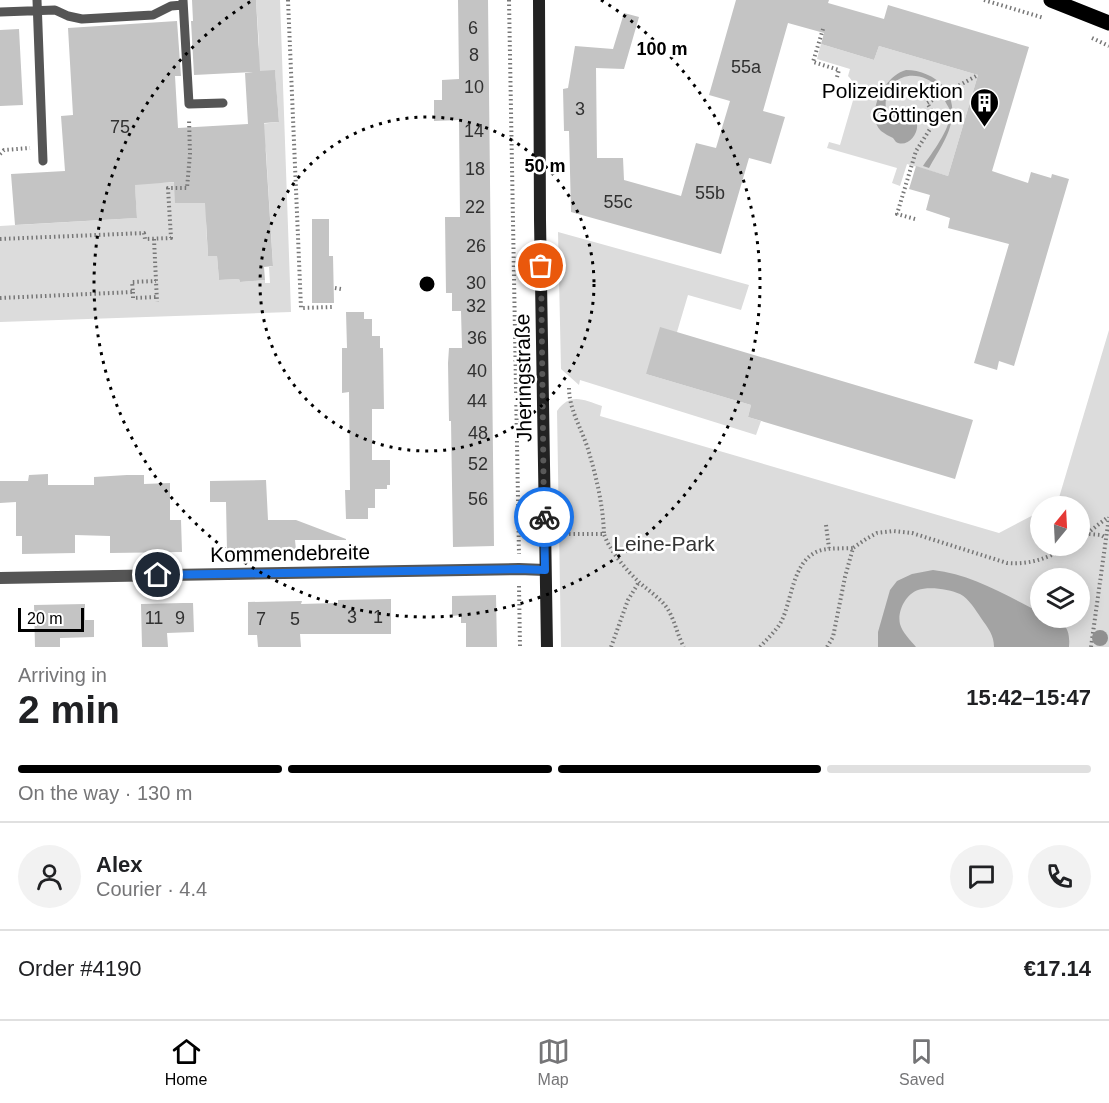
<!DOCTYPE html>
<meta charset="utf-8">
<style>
:root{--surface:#fff;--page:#f2f2f2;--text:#202124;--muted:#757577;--line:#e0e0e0;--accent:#000}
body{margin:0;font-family:Helvetica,sans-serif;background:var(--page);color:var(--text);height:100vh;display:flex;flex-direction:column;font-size:22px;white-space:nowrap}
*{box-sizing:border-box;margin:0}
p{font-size:20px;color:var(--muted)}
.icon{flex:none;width:33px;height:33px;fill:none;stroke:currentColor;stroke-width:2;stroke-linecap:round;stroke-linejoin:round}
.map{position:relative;height:647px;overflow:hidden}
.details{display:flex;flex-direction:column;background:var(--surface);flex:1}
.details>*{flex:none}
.needle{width:39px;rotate:18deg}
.buttons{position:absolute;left:1030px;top:496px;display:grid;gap:12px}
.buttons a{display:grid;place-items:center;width:60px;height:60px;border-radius:50%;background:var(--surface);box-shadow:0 3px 15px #0003;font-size:30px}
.scale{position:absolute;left:18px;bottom:15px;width:66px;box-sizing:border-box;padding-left:6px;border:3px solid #000;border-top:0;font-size:16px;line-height:21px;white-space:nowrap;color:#000;-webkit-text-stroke:4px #fff;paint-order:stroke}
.pin{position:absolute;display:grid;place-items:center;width:51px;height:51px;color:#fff;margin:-26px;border:3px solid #fff;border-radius:50%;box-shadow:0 2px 6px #0007}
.courier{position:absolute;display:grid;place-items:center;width:60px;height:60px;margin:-30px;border:4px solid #1a73e8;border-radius:50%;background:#fff;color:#222;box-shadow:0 2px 8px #0007}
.overview em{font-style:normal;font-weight:600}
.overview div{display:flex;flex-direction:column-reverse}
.overview{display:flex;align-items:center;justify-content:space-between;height:102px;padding:0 18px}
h1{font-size:39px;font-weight:600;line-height:45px}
.bar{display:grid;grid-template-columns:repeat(4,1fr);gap:9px 6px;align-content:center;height:72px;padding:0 18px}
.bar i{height:8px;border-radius:4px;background:var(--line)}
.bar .current{background:var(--accent)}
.bar p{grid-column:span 4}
.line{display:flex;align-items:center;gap:15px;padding:0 18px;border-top:2px solid var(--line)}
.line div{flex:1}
.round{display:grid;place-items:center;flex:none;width:63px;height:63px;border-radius:32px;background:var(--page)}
.dock{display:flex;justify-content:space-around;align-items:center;height:84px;border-top:2px solid var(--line);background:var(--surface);font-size:16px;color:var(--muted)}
.dock a{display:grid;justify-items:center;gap:3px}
.dock .current{color:var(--accent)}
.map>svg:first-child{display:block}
.green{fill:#dcdcdc;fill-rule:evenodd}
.water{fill:#a3a3a3}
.building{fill:#c4c4c4}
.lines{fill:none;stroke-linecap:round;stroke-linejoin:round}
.path{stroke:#777;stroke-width:4;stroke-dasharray:1.5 3;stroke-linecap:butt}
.service{stroke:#555;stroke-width:9}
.minor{stroke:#555;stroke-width:12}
.secondary{stroke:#222;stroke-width:12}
.primary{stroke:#000;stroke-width:15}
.tree{fill:#8f8f8f}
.done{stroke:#595959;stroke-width:6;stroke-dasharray:0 10.8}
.route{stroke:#1a73e8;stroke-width:8}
.ring{fill:none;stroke:#000;stroke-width:3;stroke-dasharray:3 6}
.labels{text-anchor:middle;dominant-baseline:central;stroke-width:5;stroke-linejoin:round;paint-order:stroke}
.number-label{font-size:18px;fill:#313131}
.poi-label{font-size:21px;fill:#000;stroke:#fff;text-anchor:end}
.street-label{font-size:21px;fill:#000;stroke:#fff}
.park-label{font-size:21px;fill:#333;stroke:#fff}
.centre{fill:#000;stroke:#fff;stroke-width:3}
.ring-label{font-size:18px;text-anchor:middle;font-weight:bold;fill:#000;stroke:#fff;stroke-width:5;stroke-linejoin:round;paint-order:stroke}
</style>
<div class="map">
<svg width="1109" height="647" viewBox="0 0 1109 647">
<rect width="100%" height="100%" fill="#fff"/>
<!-- green -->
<path class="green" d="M256,0H280L291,312L0,322V226L137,218L134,171L155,183L180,182L207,153L206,225L208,256H217L219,280L239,279L240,282L265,280V283H270L269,267L273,266L266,151L260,124L279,122L275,71L257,72L259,44Z
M821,44L874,60L879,46L978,75L948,176L907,164L900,186L892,183L897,168L827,148L829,142L840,145L854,97C855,88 854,82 848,76L850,69L817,59Z
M558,232L749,285L741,310L688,295L677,332L646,374L751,405L748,417L761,421L756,435L580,380L579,385L561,369Z
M1109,330V647H561L557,411C571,392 583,400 602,406L600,416L999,533L1041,511V546H1080V507H1048L1058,501ZM1041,579H1080V618H1041Z"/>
<!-- water -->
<path class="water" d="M906,70C920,70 935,76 944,87L940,89C916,63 878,77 887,116C893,115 897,111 904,112C930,118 912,151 896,142C895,141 894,139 893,138C889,136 885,134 881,131C864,114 885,75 906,70Z
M950,98C959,123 941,146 929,168L923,166C932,153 953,126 950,110C949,108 946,103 945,101Z
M933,570C972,574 1007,596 1041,613V618C1062,618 1071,626 1069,647H994C994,635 988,628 981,618C975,609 969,599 960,594C950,589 928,586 918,590C906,594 897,611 900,624C902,632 911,641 916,647H878V632L890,590L897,581L912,574Z"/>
<!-- building -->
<path class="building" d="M192,0H256L260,71L275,70L279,122L264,123L273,266L264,267L265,280L240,282L239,279L219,280L217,256H208L205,203H175L174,182L135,185L137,218L15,225L11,174L65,171L61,116L73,115L68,28L177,21L181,76H175L178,128L248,124L245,73L253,72L194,75L191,21H193Z
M458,0H488L494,546L453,547L451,421H449L448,363L449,348H462L461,311H452V293H446L445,217H460L459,120L434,121V100H442V80L459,79Z
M736,0H829L828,3L884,19L888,5L1029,47L992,171L1028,183L1031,172L1051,178L1052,174L1069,179L1014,366L999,361L997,370L974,363L1009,244L948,228L950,218L926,210L930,195L909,189L916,166L948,176L978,75L879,46L874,60L821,44L824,33L788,23L763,111L785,117L771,164L749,158L721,254L571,212L569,131H564L563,89L568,88L575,46L613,49L624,13L639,17L624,69L596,68L597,158H623L624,180L681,196L696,143L716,148L730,101L709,95Z
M19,29L23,105L0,106V30Z
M312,219H329V256H333L334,303H312Z
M346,312H364V319H372V336H380V348H383L384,409H372V460H390V485H387V489H375V508H368V519H346L345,490H350L349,392L342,393V348H347Z
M660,327L973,420L955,479L748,417L751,405L646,374Z
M48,474V485H94V477L127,475H144V484L170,483V520H181L182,552L110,553V536L75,535V553L22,554V536H16V502L0,503V481H28L29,475Z
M266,480L268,520H296L346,539V540H295L296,550L227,551L226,502H210V481Z
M496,595L497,647H466V623H461V615L452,616V596Z
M391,599V634H300L301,647H258L257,635H248V602L302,601L301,604L338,603V600Z
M183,603H193L194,632L167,633L168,647H142L141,604Z
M85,604V620H94V637L60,638V647H35L34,605Z"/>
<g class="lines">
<!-- path -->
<path class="path" d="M288,0L301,308L333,307
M509,0L519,554
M984,0L1044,18
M823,29L813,62L839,70L837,77
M1092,38L1109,46
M0,154L4,150L30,148
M915,219L897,214L916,151L932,126L934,119L933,113L927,103L978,75
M0,239L144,233L145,239L171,238L168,188H187L190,154L189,119
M154,239L157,302
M335,288L341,289
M133,292V298L157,297
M0,298L133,292L132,282L156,281
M569,388C569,408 580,426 587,446C596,475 603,504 604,534
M826,525L829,548
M560,534H604C609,550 627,571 640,583C649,591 660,598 667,608C675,620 677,635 684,647
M1089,534L1101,535L1106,538
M1080,539L1108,517
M519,586L520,647
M611,647L628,600L639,582
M760,647C767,639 776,631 781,622C792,601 792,564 816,552C827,547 840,549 853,548
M827,647L833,637L845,577L853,548L866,539L877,533L893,531L912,533L1007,563C1030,565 1049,558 1068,546
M1091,647L1109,517"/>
<!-- service -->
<path class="service" d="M37,0L43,161
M183,0L189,104L223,103
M0,12L55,10L68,16L82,19L153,15L171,6L183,5"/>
<!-- minor -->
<path class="minor" d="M0,578L519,569L545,570"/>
<!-- secondary -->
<path class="secondary" d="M539,0L540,220L547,647"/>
<!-- primary -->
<path class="primary" d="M1051,0L1109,23"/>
</g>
<!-- trees -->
<circle class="tree" cx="1100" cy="638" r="8"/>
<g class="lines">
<!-- done -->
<path class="done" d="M541,266L544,517"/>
<!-- route -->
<path class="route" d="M158,575L519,569L545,570L544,517"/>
</g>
<!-- distance rings -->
<g class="ring">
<circle cx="427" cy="284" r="167"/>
<path d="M601 0A333 333 0 1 1 253 0"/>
</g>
<!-- icons -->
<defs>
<symbol id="building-pin" viewBox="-11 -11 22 30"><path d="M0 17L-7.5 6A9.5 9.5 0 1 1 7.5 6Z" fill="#000" stroke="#fff"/><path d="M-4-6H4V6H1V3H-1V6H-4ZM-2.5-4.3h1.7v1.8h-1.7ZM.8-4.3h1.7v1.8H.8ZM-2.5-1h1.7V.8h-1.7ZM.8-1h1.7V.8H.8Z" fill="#fff"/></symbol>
</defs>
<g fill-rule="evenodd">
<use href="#building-pin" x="968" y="86" width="33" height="45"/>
</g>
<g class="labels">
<!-- number labels -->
<g class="number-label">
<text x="473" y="28">6</text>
<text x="474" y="55">8</text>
<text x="746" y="67">55a</text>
<text x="474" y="87">10</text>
<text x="580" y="109">3</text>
<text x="120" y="127">75</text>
<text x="474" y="131">14</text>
<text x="475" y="169">18</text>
<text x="710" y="193">55b</text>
<text x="618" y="202">55c</text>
<text x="475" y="207">22</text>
<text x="476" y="246">26</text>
<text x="476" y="283">30</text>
<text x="476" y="306">32</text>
<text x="477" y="338">36</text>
<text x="477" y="371">40</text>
<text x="477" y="401">44</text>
<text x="478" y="433">48</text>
<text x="478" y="464">52</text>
<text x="478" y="499">56</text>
<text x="352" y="617">3</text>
<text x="378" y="617">1</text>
<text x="154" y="618">11</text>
<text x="180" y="618">9</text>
<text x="261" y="619">7</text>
<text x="295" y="619">5</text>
</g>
<!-- poi labels -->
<g class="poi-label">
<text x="963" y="90">Polizeidirektion<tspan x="963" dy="24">Göttingen</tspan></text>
</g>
<!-- street labels -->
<g class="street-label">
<text transform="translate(523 378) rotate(-91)">Jheringstraße</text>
<text transform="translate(290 553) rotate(-1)">Kommendebreite</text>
</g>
<!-- park labels -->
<g class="park-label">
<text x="664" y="543">Leine-Park</text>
</g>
</g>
<circle cx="427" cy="284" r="9" class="centre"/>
<g class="ring-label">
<text x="662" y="55">100 m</text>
<text x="545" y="172">50 m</text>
</g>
</svg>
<div class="buttons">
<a><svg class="needle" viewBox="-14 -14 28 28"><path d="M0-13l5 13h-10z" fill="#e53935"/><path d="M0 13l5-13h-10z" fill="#757577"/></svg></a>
<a><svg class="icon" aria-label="layers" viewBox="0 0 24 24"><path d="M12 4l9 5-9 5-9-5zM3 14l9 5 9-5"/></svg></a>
</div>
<div class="scale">20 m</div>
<div class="pin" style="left:541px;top:266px;background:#ea580c"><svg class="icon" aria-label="bag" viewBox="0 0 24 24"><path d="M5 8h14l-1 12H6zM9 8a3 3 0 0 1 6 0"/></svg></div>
<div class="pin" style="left:158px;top:575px;background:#1f2937"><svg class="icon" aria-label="home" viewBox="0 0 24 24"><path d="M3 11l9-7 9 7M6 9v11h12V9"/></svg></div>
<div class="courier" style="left:544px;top:517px"><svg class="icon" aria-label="bike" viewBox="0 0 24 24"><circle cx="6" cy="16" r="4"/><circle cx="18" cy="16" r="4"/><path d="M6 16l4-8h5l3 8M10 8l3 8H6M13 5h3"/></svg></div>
</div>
<section class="details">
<div class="overview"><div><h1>2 min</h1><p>Arriving in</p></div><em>15:42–15:47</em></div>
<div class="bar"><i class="current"></i><i class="current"></i><i class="current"></i><i></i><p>On the way · 130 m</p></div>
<div class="line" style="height:108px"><a class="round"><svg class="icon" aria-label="person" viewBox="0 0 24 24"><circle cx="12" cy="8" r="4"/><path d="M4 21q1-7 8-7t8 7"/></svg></a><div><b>Alex</b><p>Courier · 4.4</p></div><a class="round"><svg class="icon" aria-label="chat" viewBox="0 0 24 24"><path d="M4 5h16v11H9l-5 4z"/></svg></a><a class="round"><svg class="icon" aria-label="phone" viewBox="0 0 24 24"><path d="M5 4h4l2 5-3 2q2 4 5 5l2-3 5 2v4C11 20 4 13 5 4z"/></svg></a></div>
<div class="line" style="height:78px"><div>Order #4190</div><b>€17.14</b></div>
</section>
<nav class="dock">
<a class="current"><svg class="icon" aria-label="home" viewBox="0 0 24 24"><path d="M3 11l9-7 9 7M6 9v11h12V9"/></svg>Home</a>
<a><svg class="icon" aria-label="map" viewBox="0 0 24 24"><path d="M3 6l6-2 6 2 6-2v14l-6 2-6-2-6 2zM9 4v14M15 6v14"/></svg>Map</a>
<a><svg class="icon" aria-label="saved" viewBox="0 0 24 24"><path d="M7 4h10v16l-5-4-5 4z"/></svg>Saved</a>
</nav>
